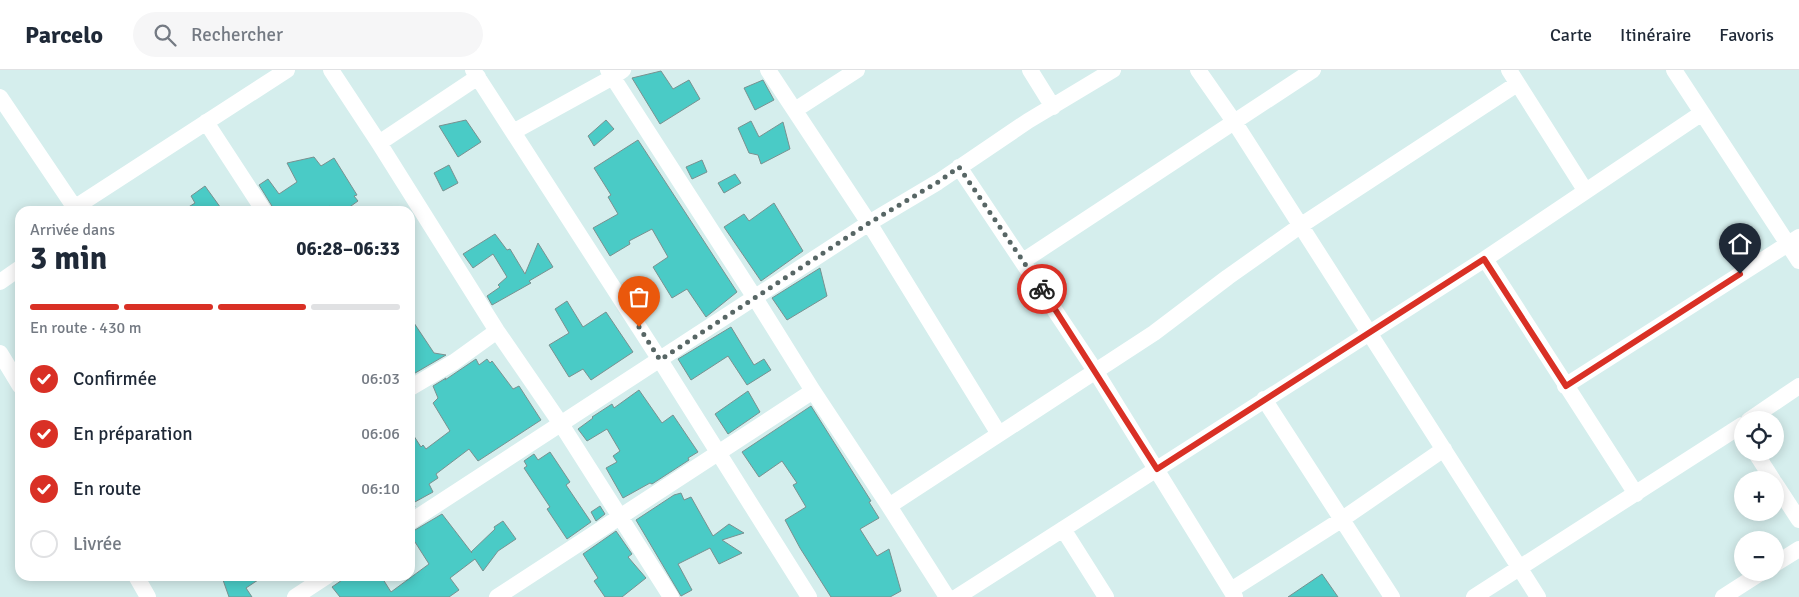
<!DOCTYPE html>
<html lang="fr">
<meta charset="utf-8">
<style>
:root{--surface:#fff;--page:#f6f6f7;--text:#1f2937;--muted:#747a83;--line:#e0e1e3;--accent:#d93025}
body{margin:0;font-family:Signika,sans-serif;background:var(--page);color:var(--text);height:100vh;display:flex;flex-direction:column;font-size:19px;white-space:nowrap}
*{box-sizing:border-box;margin:0}
p{font-size:16px;color:var(--muted)}
.icon{flex:none;width:28px;height:28px;fill:none;stroke:currentColor;stroke-width:2;stroke-linecap:round;stroke-linejoin:round}
.map{position:relative;flex:1;overflow:hidden}
.details{position:absolute;left:15px;top:136px;width:400px;height:375px;display:flex;flex-direction:column;background:var(--surface);border-radius:15px;box-shadow:0 2px 12px #0003}
.details>*{flex:none}
.fabs{position:absolute;left:1734px;top:341px;display:grid;gap:10px}
.fabs a{display:grid;place-items:center;width:50px;height:50px;border-radius:50%;background:var(--surface);box-shadow:0 2px 12px #0003;font-size:25px}
.pin{position:absolute;display:grid;place-items:center;width:42px;height:42px;color:#fff;margin:-51px -21px;border-radius:50% 50% 50% 0;rotate:-45deg;box-shadow:0 0 5px #0007}
.pin .icon{rotate:45deg}
.courier{position:absolute;display:grid;place-items:center;width:50px;height:50px;margin:-25px;border:4px solid #d93025;border-radius:50%;background:#fff;color:#222;box-shadow:0 1px 6px #0007}
.head em{font-style:normal;font-weight:800}
.head div{display:flex;flex-direction:column-reverse}
.head{display:flex;align-items:center;justify-content:space-between;height:85px;padding:0 15px}
h1{font-size:32px;font-weight:800;line-height:38px}
.bar{display:grid;grid-template-columns:repeat(4,1fr);gap:8px 5px;align-content:center;height:60px;padding:0 15px}
.bar i{height:6px;border-radius:4px;background:var(--line)}
.bar .current{background:var(--accent)}
.bar p{grid-column:span 4}
ol{padding:0 15px;list-style:none}
li{display:flex;align-items:center;gap:15px;height:55px}
li p{margin-inline-start:auto}
li .icon{padding:5px;border-radius:50%;background:var(--accent);color:#fff;stroke-width:4}
li:last-child{color:var(--muted)}
li i{width:28px;height:28px;border:2px solid var(--line);border-radius:50%}
header{display:flex;align-items:center;gap:30px;box-sizing:border-box;height:70px;padding:0 25px;background:var(--surface);border-bottom:1px solid var(--line)}
header strong{font-size:24px}
nav{display:flex;gap:28px;margin-inline-start:auto;font-size:18px}
.search{width:350px;height:45px;background:var(--page);display:flex;align-items:center;gap:12px;box-sizing:border-box;padding:0 18px;border-radius:28px;color:var(--muted);font-size:19px}
.map>svg:first-child{display:block}
.building{fill:#4acbc6;stroke:#799190}
.lines{fill:none;stroke-linecap:round;stroke-linejoin:round}
.minor{stroke:#fff;stroke-width:16}
.done{stroke:#576665;stroke-width:5;stroke-dasharray:0 9}
.route{stroke:#d93025;stroke-width:6}
</style>
<header>
<strong>Parcelo</strong>
<div class="search"><svg class="icon" aria-label="search" viewBox="0 0 24 24"><circle cx="10" cy="10" r="6"/><path d="M15 15l6 6"/></svg>Rechercher</div>
<nav><a>Carte</a><a>Itinéraire</a><a>Favoris</a></nav>
</header>
<div class="map">
<svg width="1799" height="527" viewBox="0 0 1799 527">
<rect width="100%" height="100%" fill="#d5eeed"/>
<!-- building -->
<path class="building" d="M661,1L673,19L689,10L700,29L660,54L632,8Z
M763,10L774,30L755,40L744,18Z
M466,50L481,72L458,87L439,56Z
M606,50L614,59L594,76L588,66Z
M751,51L759,67L783,52L790,79L761,94L758,85L749,83L738,58Z
M638,70L737,222L706,247L687,219L672,228L653,197L668,187L652,159L629,171L630,174L610,186L593,158L618,144L608,127L611,125L594,98Z
M314,87L321,96L334,88L357,125L354,126L358,131L344,141H333L330,136L323,141H275L259,115L268,109L279,124L297,112L287,93Z
M702,90L707,102L692,109L686,97Z
M449,95L458,113L443,121L434,103Z
M735,104L741,113L724,123L718,113Z
M205,116L223,141H182L195,133L191,126Z
M774,133L803,181L761,211L724,157L744,144L749,151Z
M495,164L507,180L510,179L525,204L538,173L553,197L529,211L531,213L492,235L487,226L500,217L498,215L507,207L493,184L473,198L463,184Z
M820,198L827,226L787,250L772,228Z
M567,231L583,257L606,242L633,282L591,310L583,299L569,307L549,275L569,263L555,239Z
M410,247L434,283L446,285L410,306Z
M731,257L754,295L764,289L771,300L747,315L728,286L691,310L678,289Z
M476,289L479,295L487,289L490,293L492,291L513,319L519,316L541,350L478,391L469,379L436,404L438,408L429,414L433,422L413,433L415,437L410,440V360L421,377L423,375L426,379L450,361L433,333L438,328L433,316L446,308L445,310Z
M639,320L662,353L673,345L698,382L688,388L689,390L652,414L650,413L623,428L606,398L617,392L613,386L620,381L607,359L587,371L578,359L593,348L592,347L612,334L614,338Z
M748,321L760,342L728,364L715,344Z
M811,336L871,431L869,432L879,448L860,459L877,486L889,479L901,521L890,527H831L800,478L785,450L806,437L793,415L797,413L782,391L759,407L742,382Z
M550,382L570,412L566,415L591,452L567,469L547,439L550,437L524,398L527,396L524,391L534,384L538,390Z
M681,423L684,430L691,427L713,466L729,454L744,463L722,470L742,483L719,494L710,478L678,494L692,520L681,526L636,450L674,425Z
M600,436L605,444L596,451L591,442Z
M442,444L472,483L471,482L495,459L494,457L503,451L516,469L498,481L483,501L475,489L450,508L459,520L449,527H340L332,517L348,506H381L391,522L429,494L415,472L410,475V462L415,460Z
M616,461L632,484L628,487L646,508L622,527H605L594,511L598,508L583,484Z
M1322,504L1338,527H1288Z
M228,506H264L246,518L252,527H229L223,510Z"/>
<g class="lines">
<!-- minor -->
<path class="minor" d="M331,0L379,73L497,261L561,354L671,527
M473,0L660,290L809,527
M608,0L755,228L813,321L889,436L947,527
M768,0L869,153L999,364
M1030,0L1053,37
M1198,0L1235,53L1538,527
M1509,0L1585,120
M1674,0L1799,191
M0,27L77,141
M795,40L857,0
M206,52L264,141
M513,62L613,7L623,0
M379,73L478,7
M959,97L1096,302L1235,527
M74,138L287,0
M1485,189L1636,424
M1023,191L1313,0
M0,212L20,198
M0,283L20,316
M1565,316L1799,167
M410,318L454,292L497,261
M1264,329L1392,527
M1749,350L1799,316
M1755,382L1773,410
M1775,413L1799,450
M889,436L1154,263L1228,207L1300,156L1517,14
M410,452L869,153L938,112L1028,51L1113,0
M1063,459L1106,527
M1775,494L1799,479
M136,506L148,527
M1231,520L1341,450L1444,379
M295,527L327,506
M497,527L813,321
M957,527L1485,189L1702,43
M1474,527L1742,355
M1723,527L1762,502"/>
</g>
<g class="lines">
<!-- done -->
<path class="done" d="M639,257L660,290L869,153L938,112L959,97L1042,219"/>
<!-- route -->
<path class="route" d="M1042,219L1157,399L1484,189L1566,316L1740,204"/>
</g>
</svg>
<div class="fabs">
<a><svg class="icon" aria-label="locate" viewBox="0 0 24 24"><circle cx="12" cy="12" r="6"/><path d="M12 2v4M12 18v4M2 12h4M18 12h4"/></svg></a>
<a>+</a>
<a>−</a>
</div>
<div class="pin" style="left:639px;top:257px;background:#ea580c"><svg class="icon" aria-label="bag" viewBox="0 0 24 24"><path d="M5 8h14l-1 12H6zM9 8a3 3 0 0 1 6 0"/></svg></div>
<div class="pin" style="left:1740px;top:204px;background:#1f2937"><svg class="icon" aria-label="home" viewBox="0 0 24 24"><path d="M3 11l9-7 9 7M6 9v11h12V9"/></svg></div>
<div class="courier" style="left:1042px;top:219px"><svg class="icon" aria-label="bike" viewBox="0 0 24 24"><circle cx="6" cy="16" r="4"/><circle cx="18" cy="16" r="4"/><path d="M6 16l4-8h5l3 8M10 8l3 8H6M13 5h3"/></svg></div>
<section class="details">
<div class="head"><div><h1>3 min</h1><p>Arrivée dans</p></div><em>06:28–06:33</em></div>
<div class="bar"><i class="current"></i><i class="current"></i><i class="current"></i><i></i><p>En route · 430 m</p></div>
<ol>
<li><svg class="icon" aria-label="check" viewBox="0 0 24 24"><path d="M5 12l5 5 9-10"/></svg>Confirmée<p>06:03</p></li>
<li><svg class="icon" aria-label="check" viewBox="0 0 24 24"><path d="M5 12l5 5 9-10"/></svg>En préparation<p>06:06</p></li>
<li><svg class="icon" aria-label="check" viewBox="0 0 24 24"><path d="M5 12l5 5 9-10"/></svg>En route<p>06:10</p></li>
<li><i></i>Livrée</li>
</ol>
</section>
</div>
